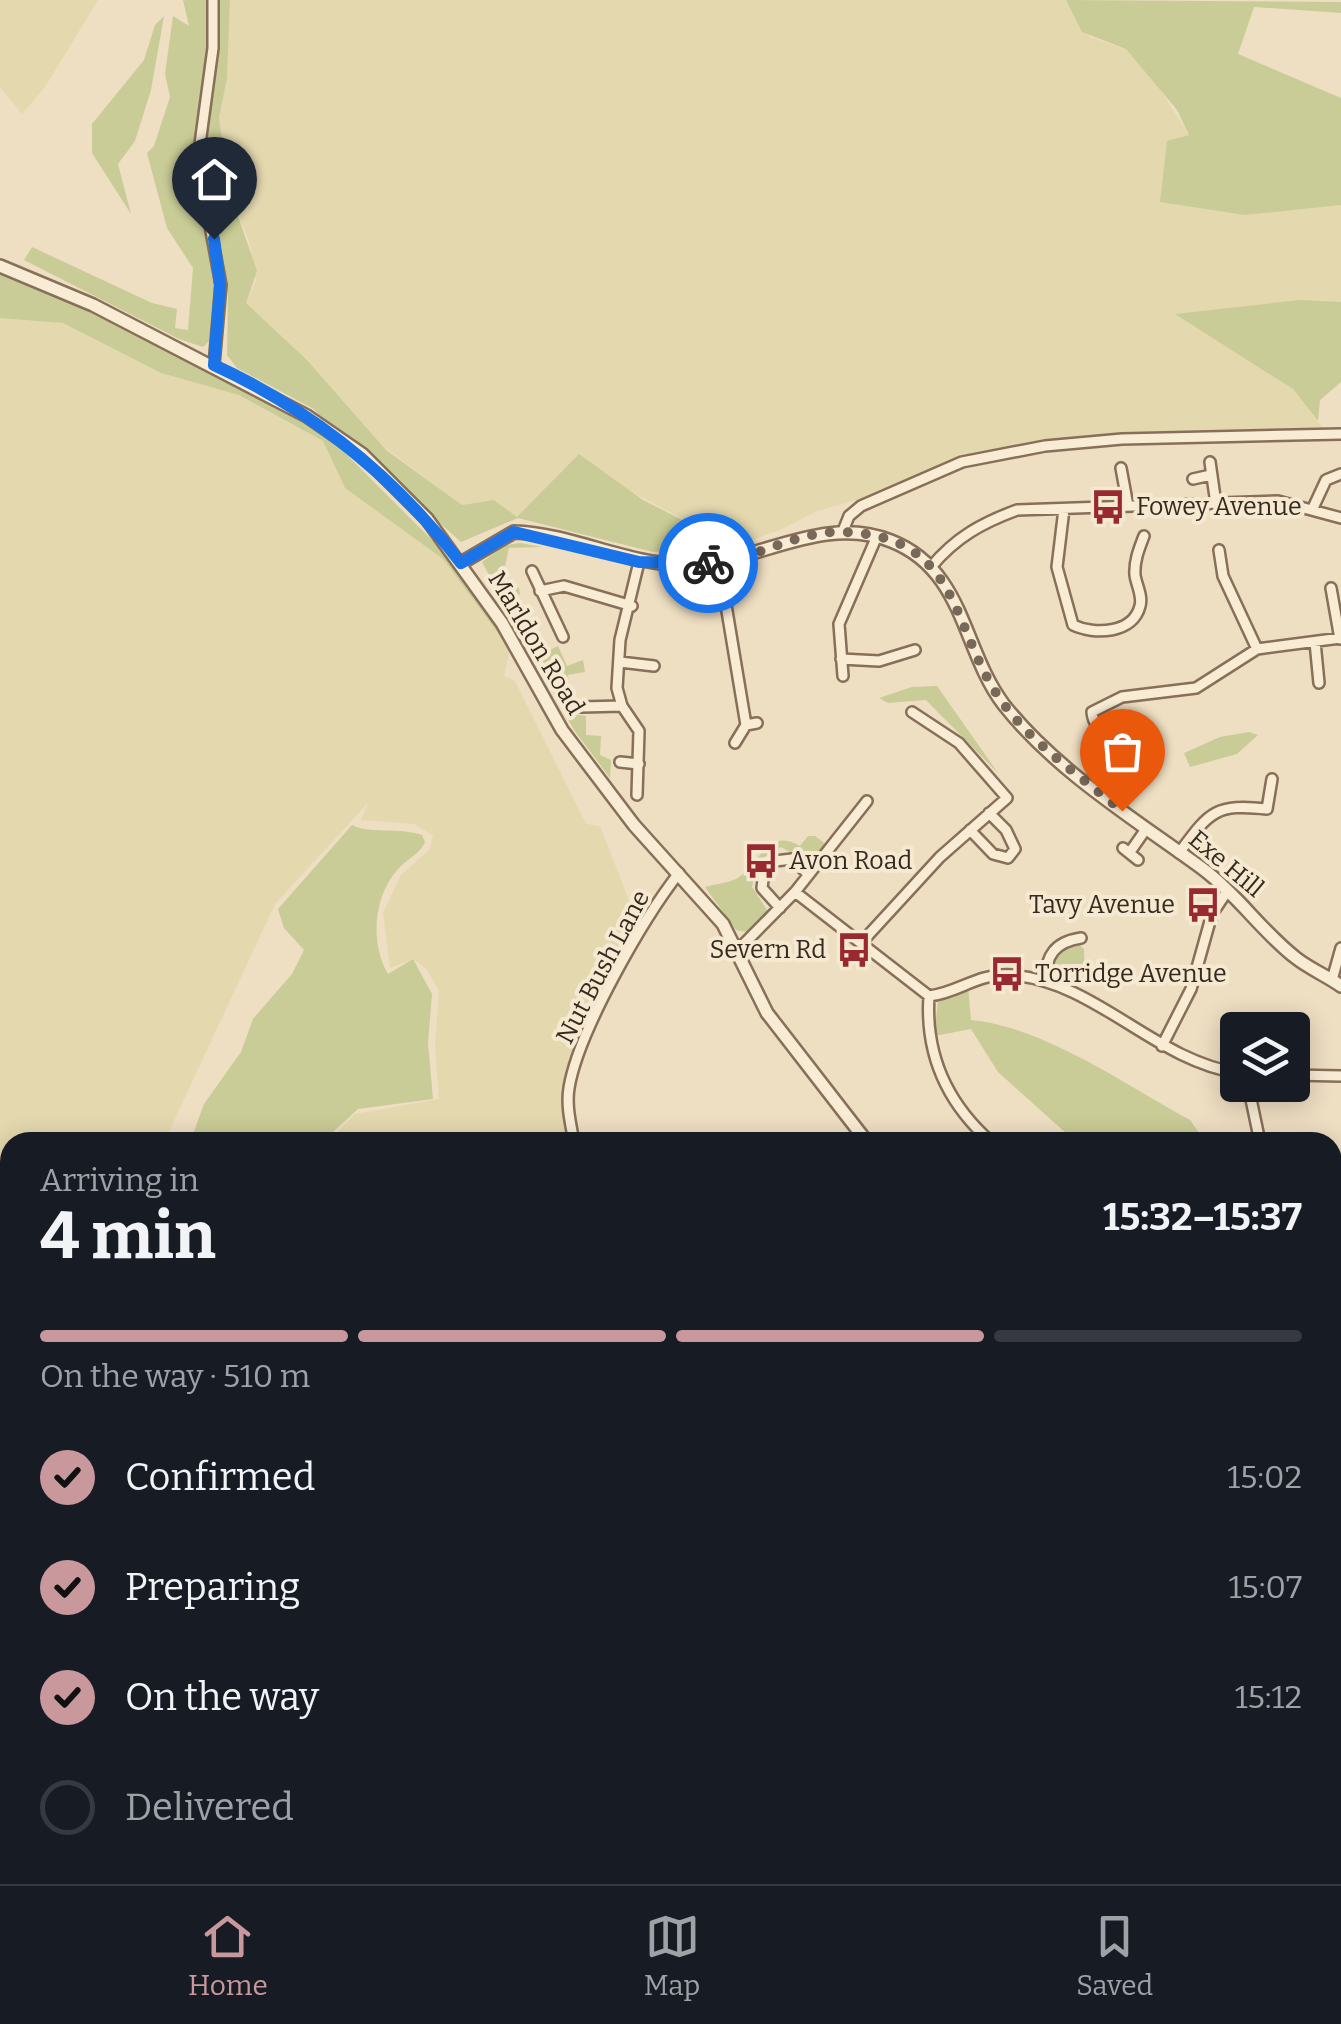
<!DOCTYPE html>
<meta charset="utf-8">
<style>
:root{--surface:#171b24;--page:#242831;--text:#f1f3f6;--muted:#9ea1a6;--line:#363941;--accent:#c8989c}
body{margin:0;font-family:Bitter,serif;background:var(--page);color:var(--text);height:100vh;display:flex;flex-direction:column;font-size:38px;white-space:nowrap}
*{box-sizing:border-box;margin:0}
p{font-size:32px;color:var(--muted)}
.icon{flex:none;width:55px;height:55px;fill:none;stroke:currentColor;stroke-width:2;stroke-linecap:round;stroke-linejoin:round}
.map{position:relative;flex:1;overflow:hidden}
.side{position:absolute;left:0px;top:1132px;width:1342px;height:752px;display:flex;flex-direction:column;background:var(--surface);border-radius:30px 30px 0 0;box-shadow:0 5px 25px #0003}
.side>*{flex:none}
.tools{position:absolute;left:1220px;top:1012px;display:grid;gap:20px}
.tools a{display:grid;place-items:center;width:90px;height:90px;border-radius:10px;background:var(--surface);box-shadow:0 5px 25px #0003;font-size:50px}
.pin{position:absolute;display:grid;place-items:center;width:85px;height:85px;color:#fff;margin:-102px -42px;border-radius:50% 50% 50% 0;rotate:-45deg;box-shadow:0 0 10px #0007}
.pin .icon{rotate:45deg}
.courier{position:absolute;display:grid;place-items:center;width:100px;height:100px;margin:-50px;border:8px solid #1a73e8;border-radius:50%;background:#fff;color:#222;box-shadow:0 2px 12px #0007}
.headline em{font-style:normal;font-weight:700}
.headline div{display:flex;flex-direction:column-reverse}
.headline{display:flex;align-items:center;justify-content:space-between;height:170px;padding:0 40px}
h1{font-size:65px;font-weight:700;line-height:75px}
.bar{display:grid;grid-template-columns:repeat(4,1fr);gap:15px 10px;align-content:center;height:120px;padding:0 40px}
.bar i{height:12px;border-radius:8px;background:var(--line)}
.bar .current{background:var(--accent)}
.bar p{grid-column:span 4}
ol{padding:0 40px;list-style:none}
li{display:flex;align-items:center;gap:30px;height:110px}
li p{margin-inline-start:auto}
li .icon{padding:10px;border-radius:50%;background:var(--accent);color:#111;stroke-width:4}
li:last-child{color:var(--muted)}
li i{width:55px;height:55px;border:5px solid var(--line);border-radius:50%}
.menu{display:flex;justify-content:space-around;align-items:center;height:140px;border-top:2px solid var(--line);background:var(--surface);font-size:28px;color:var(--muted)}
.menu a{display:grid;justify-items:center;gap:5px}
.menu .current{color:var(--accent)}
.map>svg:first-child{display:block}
.farmland{fill:#e4d8af}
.green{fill:#c9cc96}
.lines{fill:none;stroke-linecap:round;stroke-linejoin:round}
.minor-casing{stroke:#886f59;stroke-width:14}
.tertiary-casing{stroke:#886f59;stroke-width:16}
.minor{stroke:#f9ecd5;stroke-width:9}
.tertiary{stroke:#f9ecd5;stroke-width:11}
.done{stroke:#776857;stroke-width:10;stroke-dasharray:0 18}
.route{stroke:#1a73e8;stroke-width:12}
.labels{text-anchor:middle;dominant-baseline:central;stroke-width:8;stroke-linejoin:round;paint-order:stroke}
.poi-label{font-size:25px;fill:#37291d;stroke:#f5e9d1;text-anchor:start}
.street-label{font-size:25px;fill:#37291d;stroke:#f5e9d1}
</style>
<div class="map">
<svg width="1341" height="1884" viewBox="0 0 1341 1884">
<rect width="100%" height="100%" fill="#eedec2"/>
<!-- farmland -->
<path class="farmland" d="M0,0H98L45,87L22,114L0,87Z
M230,0H1066L1090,37L1126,49L1152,77L1189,135L1167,142L1245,215L1341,205V302L1177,314L1293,389L1325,431L1140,432L995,450L964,457L891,490L817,511L780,530L733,546L617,484L518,518L494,500L462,505L381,445L307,360L246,303L256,280L250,244L229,190L219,117L227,79Z
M18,317L63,323L161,373L239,395L323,441L345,488L443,559L510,649L504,676L515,681L586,824L600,826L635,916L625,951L564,1085L569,1142H328L355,1114L439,1099L435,1045L439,991L426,968L413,959L390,968L383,913L401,875L430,849L433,835L414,824L361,820L368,803L275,904L164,1142H10V1875H71L70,1884H0V318Z"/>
<!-- green -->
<path class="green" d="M183,0H209L206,69L195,142L215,267L213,337L203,347L179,339L24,260L32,247L152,303L177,309L175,328L188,330L193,268L167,228L147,153L154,146L170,97L165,74L173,16L189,26Z
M218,0H230L227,79L219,117L229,190L257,271L246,303L307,360L386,450L462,505L494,500L517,517L579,454L643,500L733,546L653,552L518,518L461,542L312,408L237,368L227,355L228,294L207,181L205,135L219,52Z
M1066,0L1341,2V13L1254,7L1238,54L1341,98V205L1245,215L1160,202L1167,141L1189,135L1177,110L1126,49L1082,32Z
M164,16L151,90L135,141L118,164L131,214L92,153V124L144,60L155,25Z
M0,271L157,343L322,430L450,558L501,627L510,649L443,559L345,488L323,441L239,395L161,373L63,323L0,318Z
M1300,300L1341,302V382L1320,400L1318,421L1293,389L1175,314Z
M520,543L542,547L509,548L503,575L508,577L507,585L519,588L520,594L511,599L539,655L558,646L567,666L583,660L585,672L568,675L573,714L586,716V735L601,736L600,755L611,760L610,778L574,730L482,562L506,545Z
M937,686L998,773L926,700L888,703L879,698L912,687Z
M1249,732L1258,735L1237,754L1190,767L1184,753L1220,737Z
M352,825C367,834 400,827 422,835L425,842C420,854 407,859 398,869C373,897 370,943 388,974L413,959L432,994L428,1043L433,1099L358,1109L322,1142H190L204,1104L241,1052L253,1019L292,974L304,950L284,928L278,909Z
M808,836H815L827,845L811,864L781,847L758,861L752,887L769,913L752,933L736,930L705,887C715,884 728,883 736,879C759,867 766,826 800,846Z
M1076,942L1084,949L1085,985L1050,970L1058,951Z
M968,987L971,1020C1042,1026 1126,1085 1190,1120L1204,1140L1076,1142L998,1072L971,1029L934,1036L938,1002Z
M1333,1808L1341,1821V1884H1236L1232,1875H1332Z
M84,1875H291L288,1884H82Z
M293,1875H447L444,1884H291Z
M452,1875H671L656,1884H449Z"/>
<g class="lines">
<defs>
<path id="minor" d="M213,0V48L200,144L203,188L221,285L214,365
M1210,462L1216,504
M1121,468L1128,506
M1193,479L1211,475
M1313,508L1326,480L1341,474
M1064,509L1057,567L1073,625C1094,635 1133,634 1140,606C1143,596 1136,584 1135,575C1134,561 1139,549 1144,536
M843,531L849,516L861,506L962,462L1045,446L1122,439L1341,434
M1219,550L1223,576L1257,649
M719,563L746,725L757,723
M931,567C956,537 982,523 1017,510L1278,501L1341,518
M532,571L563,637
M1331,588L1340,639
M540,591L564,586L632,606
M1315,642L1319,683
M841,659L879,661L915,650
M620,662L654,666
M843,676L839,624L877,536
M581,707L622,706
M735,743L746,725
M620,762L639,764
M1147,764C1125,755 1094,735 1092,712L1122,697L1196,688L1257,649L1341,638
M637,795L639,731L622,706L617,688L620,640L639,562
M970,830L993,854L1008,858L1015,849L1006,830L989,813
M1123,848L1138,860
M1130,852L1146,829
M1179,853C1209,813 1214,803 1267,809L1272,779
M795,892L929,996C959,993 976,973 1011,975C1096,981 1153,1060 1238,1073
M780,908L762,888L764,871L775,861L792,859L808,874
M861,943L940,857L1007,798L959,743L912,712
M737,951L795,892L867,801
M1045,980C1046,955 1055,942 1081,938
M1332,980L1341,948
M929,996C925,1055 947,1103 991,1142
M1162,1046L1191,989L1212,914L1228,890
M1292,1075L1341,1076
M1248,1085L1260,1142
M574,1142C571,1125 566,1106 569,1088C578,1032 643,919 679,873
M679,1142L682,1139
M1332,1280L1341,1291
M1332,1333L1341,1337
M1332,1463L1341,1470
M1332,1527L1341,1521
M893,1875L896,1884
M999,1875L1002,1884
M449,1884L452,1875"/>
<path id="tertiary" d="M0,266L93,305L307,416L362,454L427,519L502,623L562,730L634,825L723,924L767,1013L867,1142
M461,563L514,532C572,534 625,564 684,565C755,565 821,513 891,541C965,570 962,650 1004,705C1056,771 1136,820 1203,869C1238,895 1262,932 1296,958C1310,969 1327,976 1341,986
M1332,1673L1341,1683
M771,1884L776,1875"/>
</defs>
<!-- minor casing -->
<use href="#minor" class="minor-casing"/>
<!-- tertiary casing -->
<use href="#tertiary" class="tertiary-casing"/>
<!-- minor -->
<use href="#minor" class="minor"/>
<!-- tertiary -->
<use href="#tertiary" class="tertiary"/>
</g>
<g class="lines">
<!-- done -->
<path class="done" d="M708,563C754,561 797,530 842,532C963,535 950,631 1003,703C1034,746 1082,777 1122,811"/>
<!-- route -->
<path class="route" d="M214,239L220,285L214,365C314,411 394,476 461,563L514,532L639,562L708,563"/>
</g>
<!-- icons -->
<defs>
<symbol id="bus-bare" viewBox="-9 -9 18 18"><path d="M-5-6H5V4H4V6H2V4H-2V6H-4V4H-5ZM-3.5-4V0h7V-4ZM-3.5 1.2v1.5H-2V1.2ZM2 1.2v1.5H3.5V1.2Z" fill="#97292f" stroke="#f5e9d1" stroke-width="2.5" paint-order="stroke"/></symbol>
</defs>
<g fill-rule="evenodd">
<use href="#bus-bare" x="1083" y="482" width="50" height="50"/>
<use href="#bus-bare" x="736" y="836" width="50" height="50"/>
<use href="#bus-bare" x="1178" y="880" width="50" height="50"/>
<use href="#bus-bare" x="829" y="925" width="50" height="50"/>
<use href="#bus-bare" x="982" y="949" width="50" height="50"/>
</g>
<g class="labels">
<!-- poi labels -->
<g class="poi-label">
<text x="1136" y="507">Fowey Avenue</text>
<text x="789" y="861">Avon Road</text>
<text x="1175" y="905" text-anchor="end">Tavy Avenue</text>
<text x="826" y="950" text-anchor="end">Severn Rd</text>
<text x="1035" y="974">Torridge Avenue</text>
</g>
<!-- street labels -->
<g class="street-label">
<text transform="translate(536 643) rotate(59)">Marldon Road</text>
<text transform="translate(1226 864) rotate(40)">Exe Hill</text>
<text transform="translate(603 967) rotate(-62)">Nut Bush Lane</text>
</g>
</g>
</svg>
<div class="tools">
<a><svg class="icon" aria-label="layers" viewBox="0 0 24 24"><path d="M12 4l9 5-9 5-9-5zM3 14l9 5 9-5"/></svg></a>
</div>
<div class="pin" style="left:1122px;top:811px;background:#ea580c"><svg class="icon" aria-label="bag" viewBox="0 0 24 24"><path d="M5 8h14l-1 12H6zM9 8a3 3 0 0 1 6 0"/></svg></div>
<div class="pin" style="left:214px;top:239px;background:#1f2937"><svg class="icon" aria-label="home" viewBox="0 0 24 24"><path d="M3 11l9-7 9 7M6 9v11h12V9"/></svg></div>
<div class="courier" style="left:708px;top:563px"><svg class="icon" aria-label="bike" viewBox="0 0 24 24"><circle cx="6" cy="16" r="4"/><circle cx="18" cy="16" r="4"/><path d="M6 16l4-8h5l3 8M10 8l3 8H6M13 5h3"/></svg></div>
<section class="side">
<div class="headline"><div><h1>4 min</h1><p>Arriving in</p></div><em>15:32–15:37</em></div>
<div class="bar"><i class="current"></i><i class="current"></i><i class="current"></i><i></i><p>On the way · 510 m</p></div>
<ol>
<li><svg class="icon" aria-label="check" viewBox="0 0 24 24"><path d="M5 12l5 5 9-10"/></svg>Confirmed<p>15:02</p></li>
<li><svg class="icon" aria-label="check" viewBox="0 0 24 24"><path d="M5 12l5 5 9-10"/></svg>Preparing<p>15:07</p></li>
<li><svg class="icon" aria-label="check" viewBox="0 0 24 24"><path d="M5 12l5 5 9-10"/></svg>On the way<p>15:12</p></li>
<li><i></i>Delivered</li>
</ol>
</section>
</div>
<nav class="menu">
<a class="current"><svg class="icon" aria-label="home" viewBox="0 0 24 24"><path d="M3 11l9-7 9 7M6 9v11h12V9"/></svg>Home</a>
<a><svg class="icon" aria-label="map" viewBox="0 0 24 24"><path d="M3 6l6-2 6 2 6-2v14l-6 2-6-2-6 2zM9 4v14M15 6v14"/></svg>Map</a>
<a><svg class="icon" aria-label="saved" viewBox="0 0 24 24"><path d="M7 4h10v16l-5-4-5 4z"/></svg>Saved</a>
</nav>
